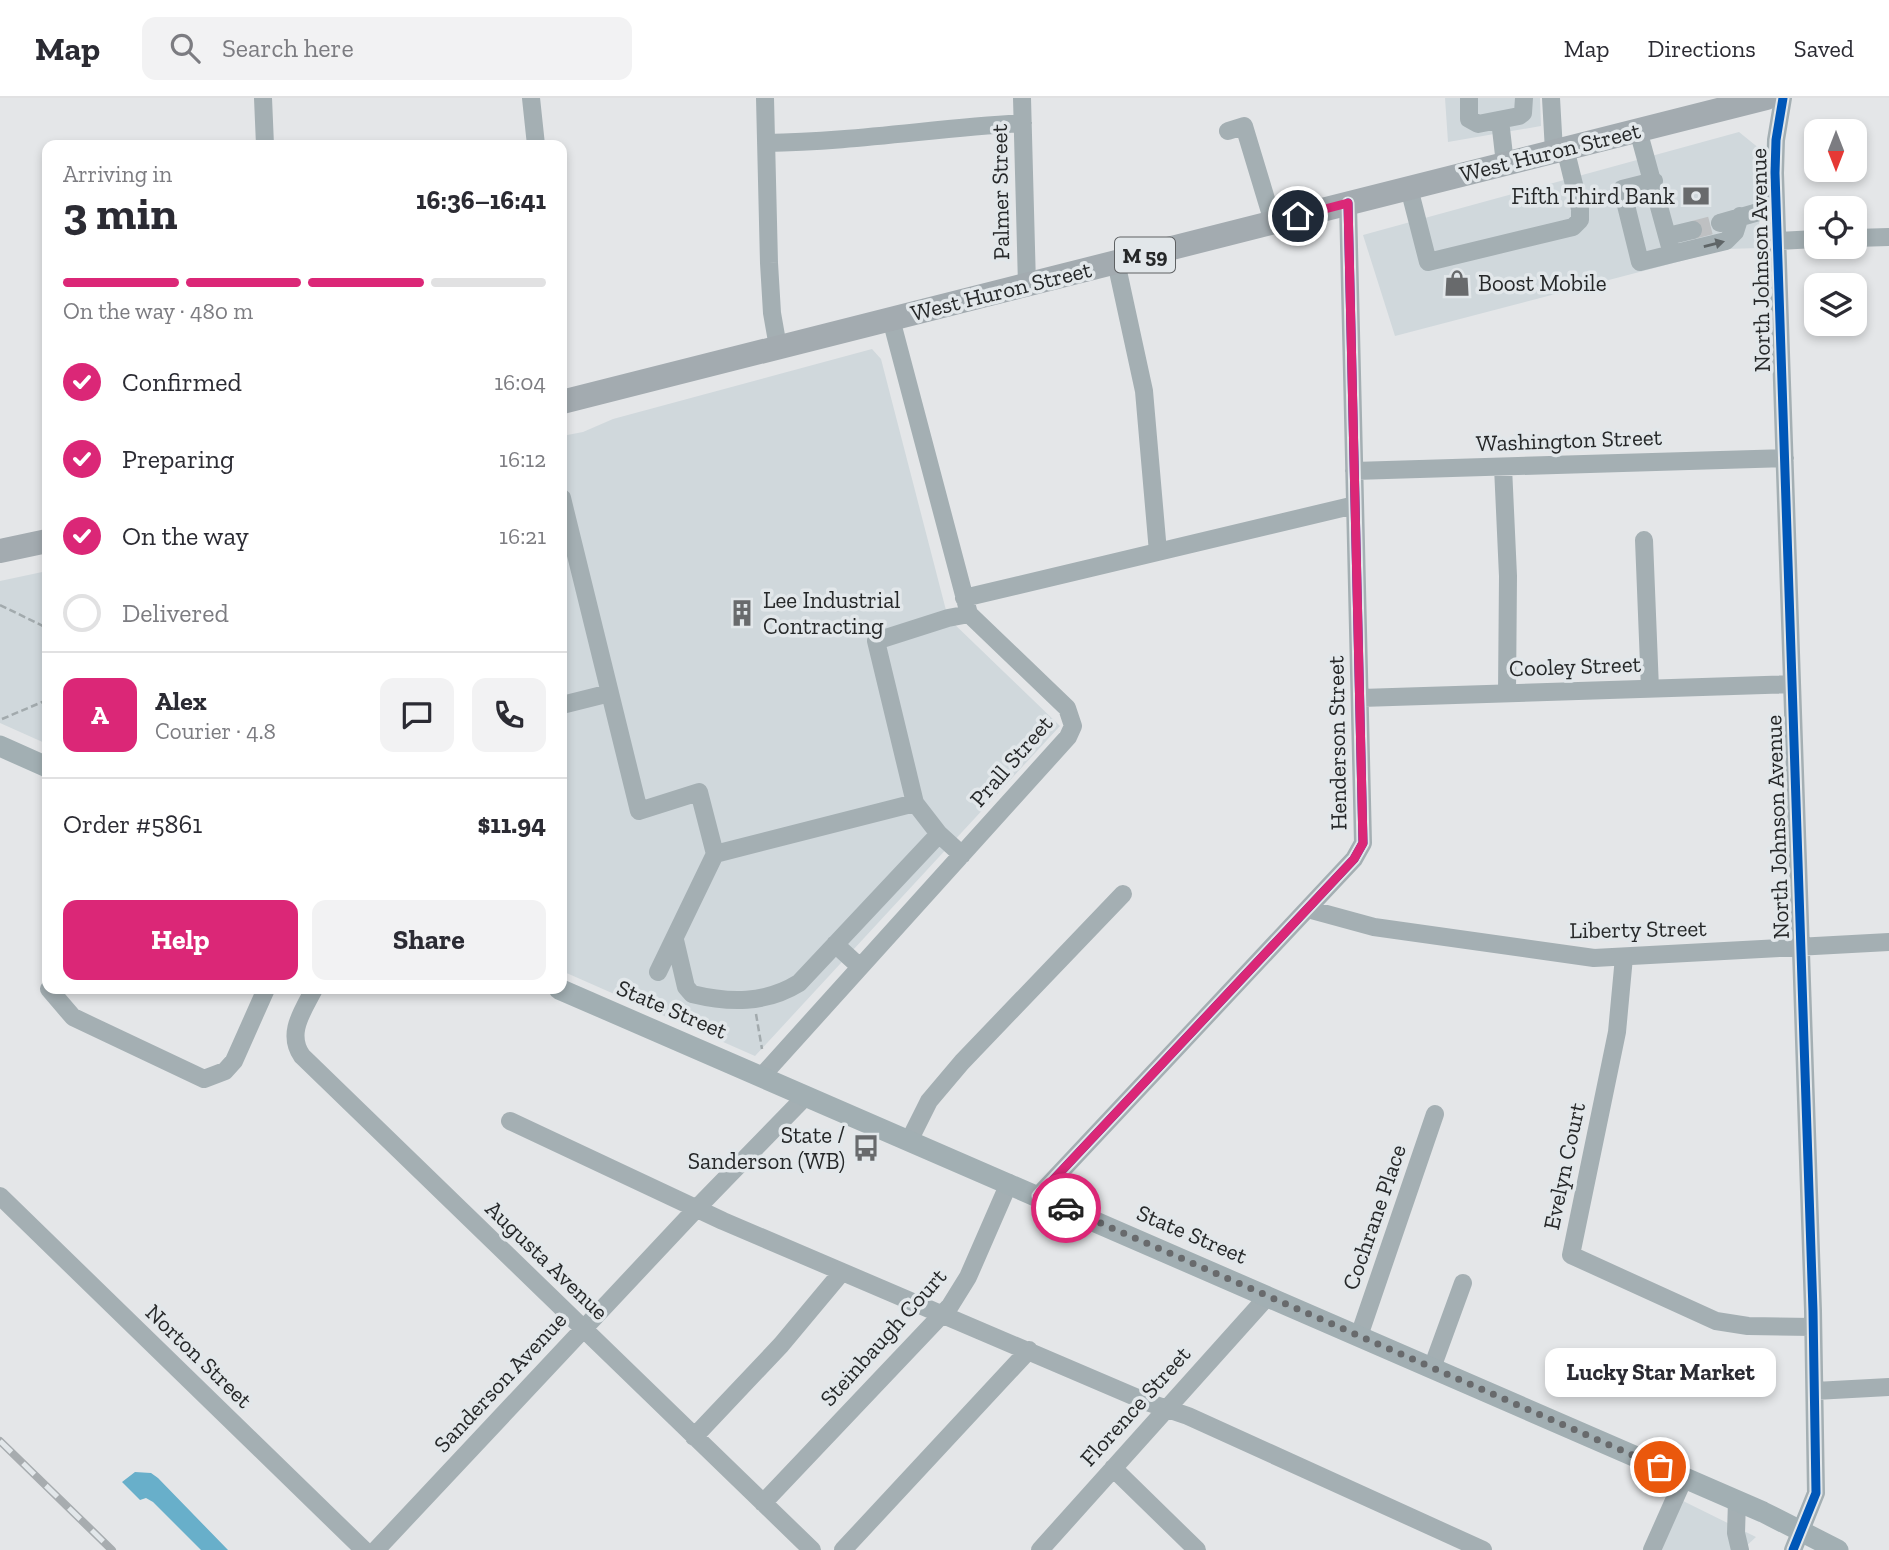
<!DOCTYPE html>
<meta charset="utf-8">
<style>
:root{--surface:#fff;--page:#f2f2f3;--text:#2b2b33;--muted:#7c7c81;--line:#e1e1e2;--accent:#db2777}
body{margin:0;font-family:"Zilla Slab",serif;background:var(--page);color:var(--text);height:100vh;display:flex;flex-direction:column;font-size:26px;white-space:nowrap}
*{box-sizing:border-box;margin:0}
p{font-size:23px;color:var(--muted)}
.icon{flex:none;width:38px;height:38px;fill:none;stroke:currentColor;stroke-width:2;stroke-linecap:round;stroke-linejoin:round}
.map{position:relative;flex:1;overflow:hidden}
.sheet{position:absolute;left:42px;top:42px;width:525px;height:854px;display:flex;flex-direction:column;background:var(--surface);border-radius:14px;box-shadow:0 4px 10px #0003}
.sheet>*{flex:none}
.needle{width:46px;rotate:180deg}
.controls{position:absolute;left:1804px;top:21px;display:grid;gap:14px}
.controls a{display:grid;place-items:center;width:63px;height:63px;border-radius:14px;background:var(--surface);box-shadow:0 4px 10px #0003;font-size:35px}
.pin{position:absolute;display:grid;place-items:center;width:60px;height:60px;color:#fff;margin:-30px;border:4px solid #fff;border-radius:50%;box-shadow:0 2px 7px #0007}
.courier{position:absolute;display:grid;place-items:center;width:70px;height:70px;margin:-35px;border:5px solid #db2777;border-radius:50%;background:#fff;color:#222;box-shadow:0 2px 9px #0007}
.bubble{position:absolute;height:49px;border-radius:14px;background:var(--surface);box-shadow:0 4px 10px #0003;font-size:23px;font-weight:700;line-height:49px;text-align:center}
.overview em{font-style:normal;font-weight:700}
.overview div{display:flex;flex-direction:column-reverse}
.overview{display:flex;align-items:center;justify-content:space-between;height:119px;padding:0 21px}
h1{font-size:46px;font-weight:700;line-height:52px}
.bar{display:grid;grid-template-columns:repeat(4,1fr);gap:10px 7px;align-content:center;height:84px;padding:0 21px}
.bar i{height:9px;border-radius:5px;background:var(--line)}
.bar .selected{background:var(--accent)}
.bar p{grid-column:span 4}
.line{display:flex;align-items:center;gap:18px;padding:0 21px;border-top:2px solid var(--line)}
.line div{flex:1}
.round{display:grid;place-items:center;flex:none;width:74px;height:74px;border-radius:14px;background:var(--page)}
ol{padding:0 21px;list-style:none}
li{display:flex;align-items:center;gap:21px;height:77px}
li p{margin-inline-start:auto}
li .icon{padding:7px;border-radius:50%;background:var(--accent);color:#fff;stroke-width:4}
li:last-child{color:var(--muted)}
li i{width:38px;height:38px;border:4px solid var(--line);border-radius:50%}
.primary-button{display:flex;gap:14px;margin-top:auto;padding:14px 21px}
.primary-button a{flex:1;height:80px;border-radius:14px;background:var(--accent);color:#fff;font-size:28px;font-weight:700;line-height:80px;text-align:center}
.primary-button a+a{background:var(--page);color:var(--text)}
header{display:flex;align-items:center;gap:42px;box-sizing:border-box;height:98px;padding:0 35px;background:var(--surface);border-bottom:2px solid var(--line)}
header strong{font-size:33px}
nav{display:flex;gap:38px;margin-inline-start:auto;font-size:24px}
.search{width:490px;height:63px;background:var(--page);display:flex;align-items:center;gap:18px;box-sizing:border-box;padding:0 24px;border-radius:14px;color:var(--muted);font-size:26px}
.map>svg:first-child{display:block}
.built{fill:#d0d8dc}
.water{fill:#68afca}
.lines{fill:none;stroke-linecap:round;stroke-linejoin:round}
.minor-tunnel{stroke:#bec0c2;stroke-width:18;stroke-dasharray:18 9;stroke-linecap:butt}
.path{stroke:#a2aaad;stroke-width:2.5;stroke-dasharray:7 3.5;stroke-linecap:butt}
.minor{stroke:#a4afb3;stroke-width:18}
.major{stroke:#a2afb3;stroke-width:21}
.highway{stroke:#a3abb0;stroke-width:24}
.rail-casing{stroke:#a7acaf;stroke-width:8}
.rail{stroke:#e2e7ea;stroke-width:5;stroke-dasharray:16;stroke-linecap:butt}
.cycleway-casing{stroke:#e2e7ea;stroke-width:13}
.cycleway{stroke:#0057b8;stroke-width:9}
.oneway{fill:#5f6567}
.done{stroke:#686a6c;stroke-width:7;stroke-dasharray:0 12.6}
.route{stroke:#db2777;stroke-width:9}
.labels{text-anchor:middle;dominant-baseline:central;stroke-width:7;stroke-linejoin:round;paint-order:stroke}
.shield{fill:#e2e7ea;stroke:#5e6163;stroke-width:2}
.shield-label{font-size:21px;font-weight:bold;fill:#262829}
.street-label{font-size:23px;fill:#262829;stroke:#e2e7ea}
.poi-label{font-size:23px;fill:#262829;stroke:#e2e7ea;text-anchor:end}
</style>
<header>
<strong>Map</strong>
<div class="search"><svg class="icon" aria-label="search" viewBox="0 0 24 24"><circle cx="10" cy="10" r="6"/><path d="M15 15l6 6"/></svg>Search here</div>
<nav><a>Map</a><a>Directions</a><a>Saved</a></nav>
</header>
<div class="map">
<svg width="1889" height="1452" viewBox="0 0 1889 1452">
<rect width="100%" height="100%" fill="#e4e6e8"/>
<!-- built -->
<path class="built" d="M1445,0H1540L1541,28L1448,44Z
M1739,34L1760,51L1759,150L1727,151L1395,238L1363,137Z
M872,251L881,261L948,520L1060,628L755,958L562,873V338L583,334L613,321Z
M47,473V646L0,625V483Z
M1675,1399L1756,1439L1742,1452H1652Z"/>
<!-- water -->
<path class="water" d="M135,1374L151,1375L158,1380L228,1452H201L153,1404L146,1400L140,1402L122,1384Z"/>
<g class="lines">
<!-- minor-tunnel -->
<path class="minor-tunnel" d="M1693,132L1720,125"/>
<!-- path -->
<path class="path" d="M0,507L47,530
M2,621L47,602
M756,916L762,951"/>
<!-- minor -->
<path class="minor" d="M263,0L265,47
M531,0L536,47
M765,0L769,165L772,215L778,249
M1022,0L1027,187
M1469,0V21L1478,26L1519,18L1523,15L1524,0
M1551,0L1554,53
M1783,0L1776,42L1775,75L1813,1213L1816,1395L1793,1452
M1500,22L1505,66
M1638,32L1672,156L1640,164L1622,91L1654,83
M1228,33L1244,28L1273,124
M766,45C852,44 937,30 1023,25
M1409,90L1428,164L1573,129L1580,122V111L1565,50
M1720,125L1776,109
M1668,138L1693,132
M1855,140L1889,139
M1777,143L1816,141
M1672,156L1726,143L1735,134L1740,118
M1116,164L1144,293L1158,454
M1503,369L1508,478L1507,595
M1354,373L1785,360
M562,400L639,713L699,694L715,756L915,705L876,543L948,520L969,516
M1644,442L1650,591
M964,500L1355,407
M1361,600L1792,586
M562,607L610,595
M915,705L939,736L962,757
M1308,811L1374,829L1594,860L1889,844
M675,842L686,889L692,896C729,905 765,906 799,885L939,736
M835,846L860,869
M1624,859L1617,934L1571,1157L1716,1223L1748,1228L1813,1229
M658,874L715,756
M49,891L73,919L204,981L225,973L234,963L266,891
M314,891C303,913 286,935 302,958L812,1452
M761,979L1068,639L1073,628L1067,610L969,516L891,221
M510,1023L723,1123L1147,1304L1188,1318L1483,1452
M909,1043L929,1003L962,964L1123,796
M0,1098L364,1452
M1038,1098L1354,761L1363,745L1348,105
M1359,1238L1435,1016
M1432,1270L1463,1185
M1815,1293L1889,1289
M694,1339L781,1247L842,1174
M1113,1370L1197,1452
M1737,1403L1736,1435L1740,1452
M763,1405L950,1208L968,1179L1009,1085
M376,1452L697,1110L806,998
M843,1452L1029,1252
M1040,1452L1268,1198
M1652,1452L1684,1380"/>
<!-- major -->
<path class="major" d="M0,648L47,669
M559,891L1763,1414L1838,1452"/>
<!-- highway -->
<path class="highway" d="M562,304L1766,0
M0,453L47,443"/>
<defs>
<path id="rail" d="M0,1343L112,1452"/>
</defs>
<!-- rail casing -->
<use href="#rail" class="rail-casing"/>
<!-- rail -->
<use href="#rail" class="rail"/>
<defs>
<path id="cycleway" d="M1783,0L1776,42L1775,75L1813,1213L1816,1395L1793,1452
M1038,1098L1354,761L1363,745L1348,105"/>
</defs>
<!-- cycleway casing -->
<use href="#cycleway" class="cycleway-casing"/>
<!-- cycleway -->
<use href="#cycleway" class="cycleway"/>
</g>
<!-- one-way arrows -->
<defs><path id="oneway-solid" d="M-6-.8H1V-3.2L6.5 0L1 3.2V.8H-6Z" transform="scale(1.75)"/></defs>
<use class="oneway" href="#oneway-solid" transform="translate(1714 146) rotate(-14)"/>
<g class="lines">
<!-- done -->
<path class="done" d="M1066,1110L1660,1369"/>
<!-- route -->
<path class="route" d="M1066,1110L1038,1098L1354,761L1363,745L1348,105L1298,118"/>
</g>
<!-- icons -->
<defs>
<symbol id="bank-bare" viewBox="-9 -9 18 18"><path d="M-6-4H6V4H-6ZM0-2.3a2.3 2.3 0 1 0 0 4.6a2.3 2.3 0 1 0 0-4.6Z" fill="#686a6c" stroke="#e2e7ea" stroke-width="2.5" paint-order="stroke"/></symbol>
<symbol id="shop-bare" viewBox="-9 -9 18 18"><path d="M-5-2.5h2.3a2.7 3.5 0 0 1 5.4 0H5L5.5 6h-11ZM-1.5-2.5h3a1.5 2.3 0 0 0-3 0Z" fill="#686a6c" stroke="#e2e7ea" stroke-width="2.5" paint-order="stroke"/></symbol>
<symbol id="building-bare" viewBox="-9 -9 18 18"><path d="M-4-6H4V6H1V3H-1V6H-4ZM-2.5-4.3h1.7v1.8h-1.7ZM.8-4.3h1.7v1.8H.8ZM-2.5-1h1.7V.8h-1.7ZM.8-1h1.7V.8H.8Z" fill="#686a6c" stroke="#e2e7ea" stroke-width="2.5" paint-order="stroke"/></symbol>
<symbol id="bus-bare" viewBox="-9 -9 18 18"><path d="M-5-6H5V4H4V6H2V4H-2V6H-4V4H-5ZM-3.5-4V0h7V-4ZM-3.5 1.2v1.5H-2V1.2ZM2 1.2v1.5H3.5V1.2Z" fill="#686a6c" stroke="#e2e7ea" stroke-width="2.5" paint-order="stroke"/></symbol>
</defs>
<g fill-rule="evenodd">
<use href="#bank-bare" x="1677" y="79" width="38" height="38"/>
<use href="#shop-bare" x="1438" y="166" width="38" height="38"/>
<use href="#building-bare" x="723" y="496" width="38" height="38"/>
<use href="#bus-bare" x="847" y="1031" width="38" height="38"/>
</g>
<g class="labels">
<!-- shield labels -->
<rect class="shield" x="1115" y="139.5" width="60" height="35" rx="5"/>
<g class="shield-label">
<text x="1145" y="157">M 59</text>
</g>
<!-- street labels -->
<g class="street-label">
<text transform="translate(1550 54) rotate(-14)">West Huron Street</text>
<text transform="translate(1000 94) rotate(-91)">Palmer Street</text>
<text transform="translate(1760 162) rotate(-91)">North Johnson Avenue</text>
<text transform="translate(1001 193) rotate(-14)">West Huron Street</text>
<text transform="translate(1569 342) rotate(-2)">Washington Street</text>
<text transform="translate(1575 568) rotate(-2)">Cooley Street</text>
<text transform="translate(1337 645) rotate(-91)">Henderson Street</text>
<text transform="translate(1011 663) rotate(-49)">Prall Street</text>
<text transform="translate(1777 729) rotate(-92)">North Johnson Avenue</text>
<text transform="translate(1638 831) rotate(-1)">Liberty Street</text>
<text transform="translate(672 911) rotate(23)">State Street</text>
<text transform="translate(1564 1068) rotate(-78)">Evelyn Court</text>
<text transform="translate(1374 1119) rotate(-71)">Cochrane Place</text>
<text transform="translate(1192 1136) rotate(23)">State Street</text>
<text transform="translate(547 1162) rotate(44)">Augusta Avenue</text>
<text transform="translate(883 1239) rotate(-48)">Steinbaugh Court</text>
<text transform="translate(199 1258) rotate(44)">Norton Street</text>
<text transform="translate(500 1284) rotate(-47)">Sanderson Avenue</text>
<text transform="translate(1135 1308) rotate(-48)">Florence Street</text>
</g>
<!-- poi labels -->
<g class="poi-label">
<text x="1675" y="98">Fifth Third Bank</text>
<text x="1478" y="185" text-anchor="start">Boost Mobile</text>
<text x="763" y="502" text-anchor="start">Lee Industrial<tspan x="763" dy="26">Contracting</tspan></text>
<text x="845" y="1037">State /<tspan x="845" dy="26">Sanderson (WB)</tspan></text>
</g>
</g>
</svg>
<div class="controls">
<a><svg class="needle" viewBox="-14 -14 28 28"><path d="M0-13l5 13h-10z" fill="#e53935"/><path d="M0 13l5-13h-10z" fill="#7c7c81"/></svg></a>
<a><svg class="icon" aria-label="locate" viewBox="0 0 24 24"><circle cx="12" cy="12" r="6"/><path d="M12 2v4M12 18v4M2 12h4M18 12h4"/></svg></a>
<a><svg class="icon" aria-label="layers" viewBox="0 0 24 24"><path d="M12 4l9 5-9 5-9-5zM3 14l9 5 9-5"/></svg></a>
</div>
<div class="pin" style="left:1660px;top:1369px;background:#ea580c"><svg class="icon" aria-label="bag" viewBox="0 0 24 24"><path d="M5 8h14l-1 12H6zM9 8a3 3 0 0 1 6 0"/></svg></div>
<div class="pin" style="left:1298px;top:118px;background:#1f2937"><svg class="icon" aria-label="home" viewBox="0 0 24 24"><path d="M3 11l9-7 9 7M6 9v11h12V9"/></svg></div>
<div class="courier" style="left:1066px;top:1110px"><svg class="icon" aria-label="car" viewBox="0 0 24 24"><path d="M5 17H2v-5l4-1 3-4h7l3 4 3 1v5h-3M9 17h6M6 11h13"/><circle cx="7" cy="17" r="2"/><circle cx="17" cy="17" r="2"/></svg></div>
<div class="bubble" style="left:1545px;top:1250px;width:231px">Lucky Star Market</div>
<section class="sheet">
<div class="overview"><div><h1>3 min</h1><p>Arriving in</p></div><em>16:36–16:41</em></div>
<div class="bar"><i class="selected"></i><i class="selected"></i><i class="selected"></i><i></i><p>On the way · 480 m</p></div>
<ol>
<li><svg class="icon" aria-label="check" viewBox="0 0 24 24"><path d="M5 12l5 5 9-10"/></svg>Confirmed<p>16:04</p></li>
<li><svg class="icon" aria-label="check" viewBox="0 0 24 24"><path d="M5 12l5 5 9-10"/></svg>Preparing<p>16:12</p></li>
<li><svg class="icon" aria-label="check" viewBox="0 0 24 24"><path d="M5 12l5 5 9-10"/></svg>On the way<p>16:21</p></li>
<li><i></i>Delivered</li>
</ol>
<div class="line" style="height:126px"><b class="round" style="background:var(--accent);color:#fff">A</b><div><b>Alex</b><p>Courier · 4.8</p></div><a class="round"><svg class="icon" aria-label="chat" viewBox="0 0 24 24"><path d="M4 5h16v11H9l-5 4z"/></svg></a><a class="round"><svg class="icon" aria-label="phone" viewBox="0 0 24 24"><path d="M5 4h4l2 5-3 2q2 4 5 5l2-3 5 2v4C11 20 4 13 5 4z"/></svg></a></div>
<div class="line" style="height:91px"><div>Order #5861</div><b>$11.94</b></div>
<div class="primary-button"><a>Help</a><a>Share</a></div>
</section>
</div>
